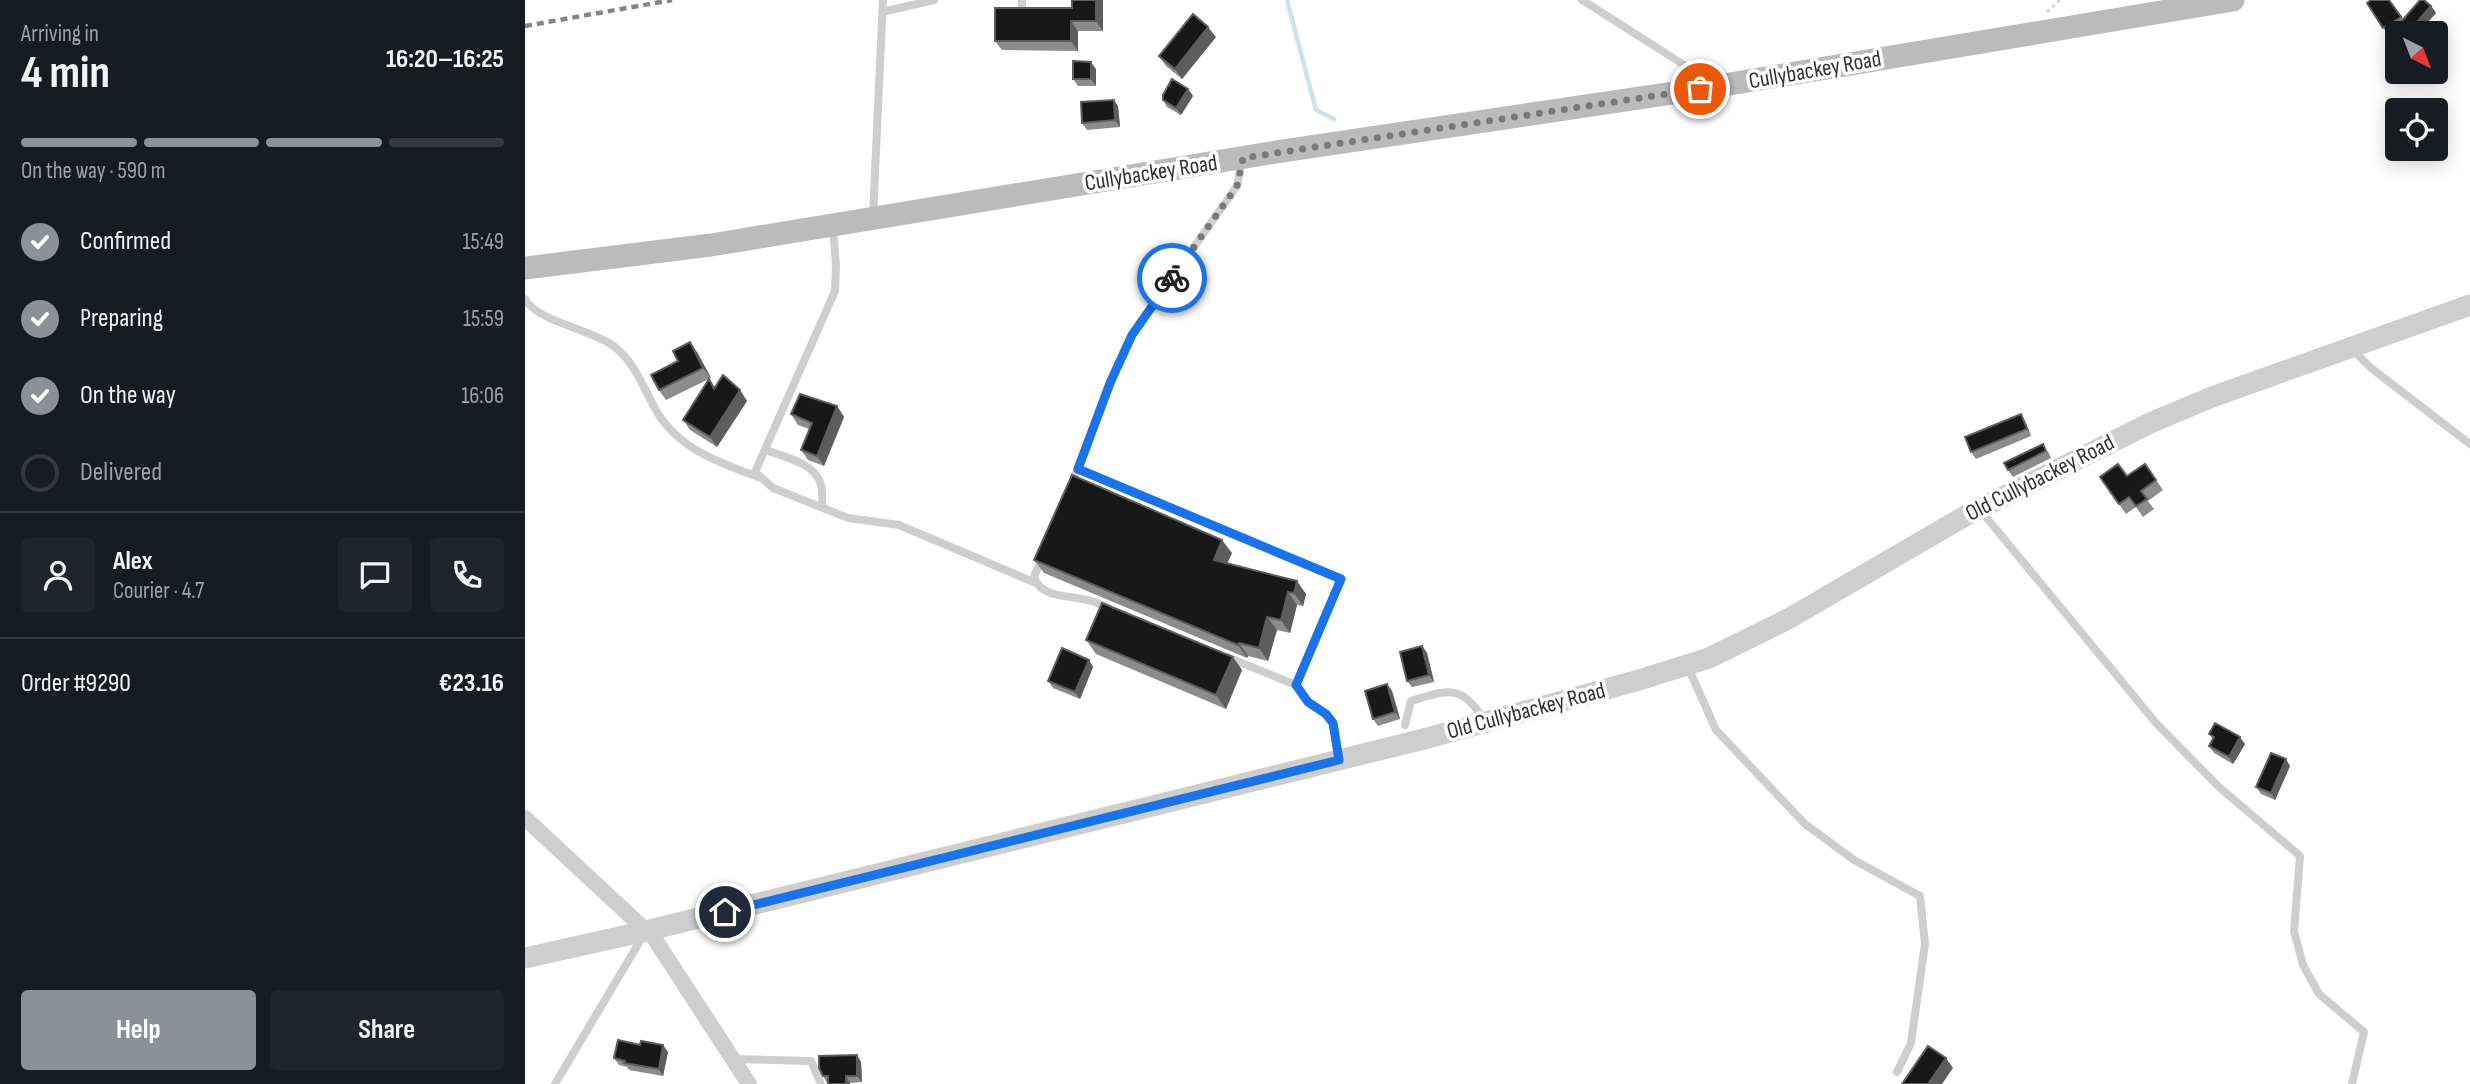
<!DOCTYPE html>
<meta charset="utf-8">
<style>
:root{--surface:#171b24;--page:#20242c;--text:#f1f3f6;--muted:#9ea1a6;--line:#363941;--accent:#8c9099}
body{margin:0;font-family:"Sofia Sans Condensed",sans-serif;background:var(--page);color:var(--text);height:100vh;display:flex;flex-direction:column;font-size:26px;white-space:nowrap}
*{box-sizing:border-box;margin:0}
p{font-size:23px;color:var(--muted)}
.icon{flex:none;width:38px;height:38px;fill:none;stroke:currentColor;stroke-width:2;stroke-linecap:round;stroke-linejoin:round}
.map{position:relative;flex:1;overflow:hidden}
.drawer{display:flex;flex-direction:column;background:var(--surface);width:525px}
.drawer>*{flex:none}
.needle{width:46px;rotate:138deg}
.tools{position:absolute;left:1860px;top:21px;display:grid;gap:14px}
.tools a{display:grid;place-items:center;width:63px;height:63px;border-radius:7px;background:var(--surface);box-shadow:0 4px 18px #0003;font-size:35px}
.pin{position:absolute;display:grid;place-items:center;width:60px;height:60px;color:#fff;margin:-30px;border:4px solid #fff;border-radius:50%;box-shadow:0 2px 7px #0007}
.courier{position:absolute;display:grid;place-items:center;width:70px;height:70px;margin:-35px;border:5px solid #1a73e8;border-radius:50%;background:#fff;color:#222;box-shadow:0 2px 9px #0007}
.headline em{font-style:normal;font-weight:700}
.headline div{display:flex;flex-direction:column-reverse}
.headline{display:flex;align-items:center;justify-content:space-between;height:119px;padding:0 21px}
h1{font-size:46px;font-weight:700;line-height:52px}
.bar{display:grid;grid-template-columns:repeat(4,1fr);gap:10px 7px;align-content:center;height:84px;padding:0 21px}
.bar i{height:9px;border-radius:5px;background:var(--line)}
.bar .on{background:var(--accent)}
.bar p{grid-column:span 4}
.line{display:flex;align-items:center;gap:18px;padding:0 21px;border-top:2px solid var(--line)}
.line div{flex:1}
.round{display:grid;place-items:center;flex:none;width:74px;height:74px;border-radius:7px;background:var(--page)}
ol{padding:0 21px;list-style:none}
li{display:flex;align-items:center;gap:21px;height:77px}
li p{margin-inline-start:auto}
li .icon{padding:7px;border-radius:50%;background:var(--accent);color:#fff;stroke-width:4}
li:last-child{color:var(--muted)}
li i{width:38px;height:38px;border:4px solid var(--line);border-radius:50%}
.primary-button{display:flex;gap:14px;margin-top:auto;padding:14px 21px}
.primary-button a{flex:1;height:80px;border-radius:7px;background:var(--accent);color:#fff;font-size:28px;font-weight:700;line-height:80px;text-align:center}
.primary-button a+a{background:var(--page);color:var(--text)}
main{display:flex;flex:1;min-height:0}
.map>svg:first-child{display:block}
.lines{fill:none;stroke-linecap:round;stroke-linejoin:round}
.stream{stroke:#cce2ec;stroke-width:4.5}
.path{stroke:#cecece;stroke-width:2.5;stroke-dasharray:3.5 3.5;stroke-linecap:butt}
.service{stroke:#cecece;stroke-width:8}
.minor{stroke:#cecece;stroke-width:16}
.tertiary{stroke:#cecece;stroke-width:21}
.secondary{stroke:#bbb;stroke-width:23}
.rail{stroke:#868686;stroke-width:4.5;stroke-dasharray:7 5;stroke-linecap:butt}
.wall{fill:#8c8c8c}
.shaded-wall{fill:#5d5d5d}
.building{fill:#181818;stroke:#5d5d5d;stroke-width:2}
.done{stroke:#797979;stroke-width:7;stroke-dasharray:0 12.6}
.route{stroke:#1a73e8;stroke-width:9}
.labels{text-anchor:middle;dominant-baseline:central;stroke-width:7;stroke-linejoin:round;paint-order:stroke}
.street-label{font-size:23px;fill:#313131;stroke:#fff}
</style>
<main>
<section class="drawer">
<div class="headline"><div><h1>4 min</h1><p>Arriving in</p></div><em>16:20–16:25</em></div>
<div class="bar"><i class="on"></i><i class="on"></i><i class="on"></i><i></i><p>On the way · 590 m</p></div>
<ol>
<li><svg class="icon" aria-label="check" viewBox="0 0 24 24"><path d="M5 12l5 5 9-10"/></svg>Confirmed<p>15:49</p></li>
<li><svg class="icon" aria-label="check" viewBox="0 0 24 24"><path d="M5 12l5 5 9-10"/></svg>Preparing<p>15:59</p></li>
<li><svg class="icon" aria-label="check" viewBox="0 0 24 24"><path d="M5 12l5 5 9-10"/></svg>On the way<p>16:06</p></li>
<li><i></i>Delivered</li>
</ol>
<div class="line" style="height:126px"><a class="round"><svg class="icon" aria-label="person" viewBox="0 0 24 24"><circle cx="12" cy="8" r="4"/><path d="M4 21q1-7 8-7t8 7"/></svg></a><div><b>Alex</b><p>Courier · 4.7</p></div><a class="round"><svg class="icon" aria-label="chat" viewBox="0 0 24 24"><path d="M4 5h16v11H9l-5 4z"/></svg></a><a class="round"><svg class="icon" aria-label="phone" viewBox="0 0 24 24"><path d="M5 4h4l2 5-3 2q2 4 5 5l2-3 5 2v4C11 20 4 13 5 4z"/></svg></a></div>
<div class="line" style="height:91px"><div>Order #9290</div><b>€23.16</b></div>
<div class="primary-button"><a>Help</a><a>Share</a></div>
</section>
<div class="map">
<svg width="1945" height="1084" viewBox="0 0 1945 1084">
<rect width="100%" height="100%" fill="#fff"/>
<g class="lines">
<!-- stream -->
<path class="stream" d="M762,0L791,110L809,119"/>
<!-- path -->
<path class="path" d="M1522,12L1535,0"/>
<!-- service -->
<path class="service" d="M497,0V5
M1057,0L1167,70L1174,87
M357,12L409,0
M348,215L358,0
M308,228L311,265L310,291L230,472L248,488L323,518L374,525L511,583
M0,299C11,320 62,329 84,343C109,358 118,388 132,412C154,449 195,463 233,477
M1828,350L1846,368L1945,444
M241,450C259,457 291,463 296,485C298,492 297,500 297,507
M553,469L816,579L771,685
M547,483L592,367L607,335L712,186L717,160
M1456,511L1631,723L1694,787L1775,856L1769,931L1778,965L1794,994L1839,1032L1827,1084
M517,557L509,577C516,599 545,595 562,600C569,601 577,605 583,608
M702,657L771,685L783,702L801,714L808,723L814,760
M1162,665L1191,730L1280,824L1329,860L1395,896L1400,944L1386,1043L1372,1072
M880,725L886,701C923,690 936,683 959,720
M207,1059L286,1061L296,1084
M30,1084L118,936"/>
<!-- minor -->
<path class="minor" d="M0,818L129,938L224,1084"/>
<!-- tertiary -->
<path class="tertiary" d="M0,958L121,931L899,739L1114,680L1184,658L1263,619L1442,515L1625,423L1687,397L1945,305"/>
<!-- secondary -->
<path class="secondary" d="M0,268L186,245L745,153L1175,89L1708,0"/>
<!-- rail -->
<path class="rail" d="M0,26L147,0"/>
</g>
<!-- wall -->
<path class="wall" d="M547,0H578V31H553V51L477,50L470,41L547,8Z
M1864,0L1878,19L1906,6L1911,13L1893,33H1886L1878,25L1863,35L1842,3Z
M691,37L657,79L641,66L634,56Z
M571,69V86H553L548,79Z
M663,89L668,96L656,115L642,107L638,100Z
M593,106L595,127L562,130L557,123Z
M172,352L186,378L141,400L134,390Z
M184,379L190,387L215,390L222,401L192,447L165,430L158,420Z
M312,406L319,417L299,466L283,460L276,450L284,429L273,425L266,414Z
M1500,421L1506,436L1451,459L1446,452Z
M1523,451L1526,458L1488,477L1483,470Z
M1620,464L1638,490L1623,501L1629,509L1618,517L1611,507L1601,514L1575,477L1602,476Z
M707,553L702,563L781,594L778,606L772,605L765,633L752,630L743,661L723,656L722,658L519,573L509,560Z
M561,640L717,670L701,709L571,654Z
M897,646L902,653L909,682L887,687L882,681Z
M564,660L568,667L555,699L528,688L523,681Z
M862,684L867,691L875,719L853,726L848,719Z
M1684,734L1720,744L1708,764L1689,753L1684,746L1688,739Z
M1765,766L1750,800L1736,794L1731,787Z
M143,1052L138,1076L104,1070L102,1067L94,1065L89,1058Z
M332,1055L336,1062L337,1082L325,1083V1084L302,1083L298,1076Z"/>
<!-- shaded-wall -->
<path class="shaded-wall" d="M571,0H578V31L571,21Z
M1906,6L1911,13L1893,33H1887L1885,30Z
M546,21L553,31V51L546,41Z
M683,27L691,37L657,79L650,69Z
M566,62L571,69V86L566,79Z
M663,89L668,96L656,115L651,108Z
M589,100L593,106L595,127L590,120Z
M165,342L172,352L186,378L178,368Z
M215,390L222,401L192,447L185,437Z
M312,406L319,417L299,466L292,456Z
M1496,414L1500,421L1506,436L1502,429Z
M697,540L707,553L698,573L689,560Z
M772,581L781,594L778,606L769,593Z
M763,592L772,605L765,633L756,620Z
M742,617L752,630L743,661L734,648Z
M714,643L723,656L722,658L713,645Z
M897,646L902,653L909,682L904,675Z
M708,657L717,670L701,709L691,695Z
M564,660L568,667L555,699L550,692Z
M862,684L867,691L875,719L870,712Z
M1715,737L1720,744L1708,764L1704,757Z
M1761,759L1765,766L1750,800L1746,793Z
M138,1045L143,1052L138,1076L134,1069Z
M332,1055L336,1062L337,1082L332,1076Z
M1421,1058L1428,1068L1417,1084H1403Z
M321,1076L325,1083V1084H321Z"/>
<!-- building -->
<path class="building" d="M547,0H571V21H546V41H470V8H547Z
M1846,0H1864L1876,17L1858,28L1842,3Z
M1895,0H1899L1906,6L1885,30L1876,22Z
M668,14L683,27L650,69L634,56Z
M548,61L566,62V79H548Z
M647,79L663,89L651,108L638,100V95Z
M589,100L590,120L557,123L556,102Z
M165,342L178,368L134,390L126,375L153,361L148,351Z
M198,375L215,390L185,437L158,420L184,379L189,389Z
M275,394L312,406L292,456L276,450L287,423L266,414Z
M1496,414L1502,429L1446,452L1440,437Z
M1518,444L1521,451L1483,470L1479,463Z
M1593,464L1602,476L1620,464L1631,480L1616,491L1622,499L1611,506L1604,497L1594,504L1575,477Z
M547,475L697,540L689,560L772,581L769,593L763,592L756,620L742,617L734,648L714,643L713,645L509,560Z
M577,603L708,657L691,695L561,640Z
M897,646L904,675L882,681L875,652Z
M537,648L564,660L550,692L523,681Z
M862,684L870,712L848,719L840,691Z
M1690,723L1715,737L1704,757L1684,746L1689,737L1684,734Z
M1746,753L1761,759L1746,793L1731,787Z
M93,1040L115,1045L116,1041L138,1045L134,1069L99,1063L100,1061L89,1058Z
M1403,1046L1421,1058L1403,1084H1377Z
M332,1055V1076H321V1084H303V1076H298L294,1068V1056Z"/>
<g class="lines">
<!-- done -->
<path class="done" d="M647,278L712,186L718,158L1175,89"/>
<!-- route -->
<path class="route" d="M200,912L814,760L808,723L801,714L783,702L771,685L816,579L553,469L585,383L607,335L647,278"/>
</g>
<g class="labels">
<!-- street labels -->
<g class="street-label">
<text transform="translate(1290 70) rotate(-10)">Cullybackey Road</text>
<text transform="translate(626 173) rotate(-9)">Cullybackey Road</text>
<text transform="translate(1515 478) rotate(-27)">Old Cullybackey Road</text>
<text transform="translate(1001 711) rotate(-15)">Old Cullybackey Road</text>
</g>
</g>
</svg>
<div class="tools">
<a><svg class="needle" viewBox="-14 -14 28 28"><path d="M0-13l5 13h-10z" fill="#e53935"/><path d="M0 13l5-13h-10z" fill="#9ea1a6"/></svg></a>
<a><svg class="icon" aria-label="locate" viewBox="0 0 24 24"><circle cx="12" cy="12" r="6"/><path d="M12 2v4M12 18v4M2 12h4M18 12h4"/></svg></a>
</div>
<div class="pin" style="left:1175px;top:89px;background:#ea580c"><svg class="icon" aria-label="bag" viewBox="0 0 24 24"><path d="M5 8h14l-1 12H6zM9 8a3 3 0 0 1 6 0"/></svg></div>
<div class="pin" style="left:200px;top:912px;background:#1f2937"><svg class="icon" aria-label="home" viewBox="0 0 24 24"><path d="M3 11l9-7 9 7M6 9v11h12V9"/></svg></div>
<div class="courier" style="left:647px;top:278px"><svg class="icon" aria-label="bike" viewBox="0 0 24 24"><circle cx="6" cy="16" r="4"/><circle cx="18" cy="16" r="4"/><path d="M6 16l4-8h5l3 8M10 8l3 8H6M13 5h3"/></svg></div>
</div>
</main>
